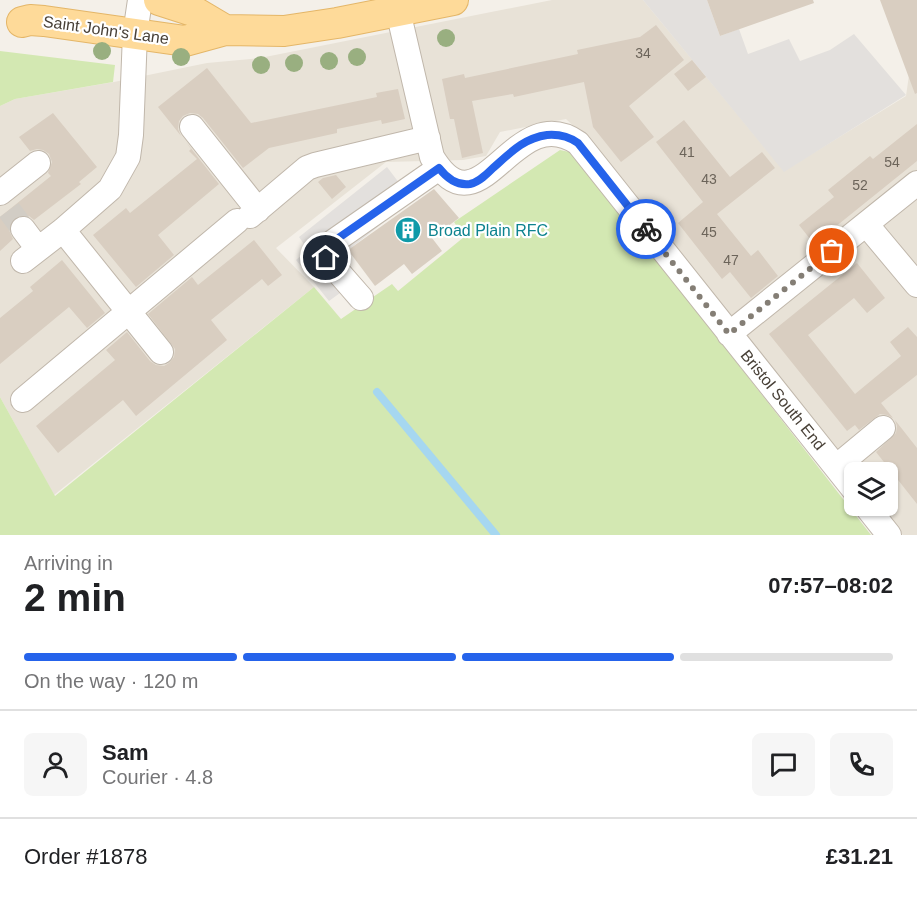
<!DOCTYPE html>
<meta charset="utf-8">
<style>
:root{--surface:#fff;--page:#f6f6f6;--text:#202124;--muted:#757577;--line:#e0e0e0;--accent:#2563eb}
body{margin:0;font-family:Arial,sans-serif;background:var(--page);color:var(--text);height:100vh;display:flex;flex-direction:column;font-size:22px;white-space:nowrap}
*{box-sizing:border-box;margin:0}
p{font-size:20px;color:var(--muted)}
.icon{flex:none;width:33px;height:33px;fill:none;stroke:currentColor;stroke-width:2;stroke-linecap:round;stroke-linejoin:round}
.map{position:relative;height:535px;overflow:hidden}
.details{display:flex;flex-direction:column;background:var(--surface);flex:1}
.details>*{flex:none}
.controls{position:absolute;left:844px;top:462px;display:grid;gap:12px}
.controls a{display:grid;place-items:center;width:54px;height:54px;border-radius:9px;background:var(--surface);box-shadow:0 2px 4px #0004;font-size:30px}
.pin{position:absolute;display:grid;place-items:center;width:51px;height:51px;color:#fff;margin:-26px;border:3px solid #fff;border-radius:50%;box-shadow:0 2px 6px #0007}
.courier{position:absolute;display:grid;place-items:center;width:60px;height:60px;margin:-30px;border:4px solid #2563eb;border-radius:50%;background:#fff;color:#222;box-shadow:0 2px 8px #0007}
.overview em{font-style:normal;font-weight:700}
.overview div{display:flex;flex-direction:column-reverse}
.overview{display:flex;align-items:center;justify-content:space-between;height:102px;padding:0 24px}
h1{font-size:39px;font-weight:700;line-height:45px}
.bar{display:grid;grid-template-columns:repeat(4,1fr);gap:9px 6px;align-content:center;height:72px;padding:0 24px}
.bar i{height:8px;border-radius:4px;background:var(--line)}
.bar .current{background:var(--accent)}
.bar p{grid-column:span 4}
.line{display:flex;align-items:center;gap:15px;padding:0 24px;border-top:2px solid var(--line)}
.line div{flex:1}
.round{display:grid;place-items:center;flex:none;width:63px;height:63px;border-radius:9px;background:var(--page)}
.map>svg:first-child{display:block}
.residential{fill:#e8e2d7}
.green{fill:#d3e8b2}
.parking{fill:#e3e0dd}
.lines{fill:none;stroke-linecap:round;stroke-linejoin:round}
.stream{stroke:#a6d7f0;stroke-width:8}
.building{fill:#d9cec1}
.minor-tunnel{stroke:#d2cdc5;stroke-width:24;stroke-dasharray:24 12;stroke-linecap:butt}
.minor-casing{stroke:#c0b7ab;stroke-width:26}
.major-casing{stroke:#e4b668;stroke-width:32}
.minor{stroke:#fff;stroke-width:24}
.major{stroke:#feda99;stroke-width:30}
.tree{fill:#99af80}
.done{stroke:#847e75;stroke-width:6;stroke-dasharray:0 10.8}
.route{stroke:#2563eb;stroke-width:8}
.labels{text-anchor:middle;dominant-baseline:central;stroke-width:4.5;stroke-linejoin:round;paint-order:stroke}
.number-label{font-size:14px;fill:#6c645a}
.street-label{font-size:16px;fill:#484037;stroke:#fff}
.culture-label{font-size:16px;fill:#0d838f;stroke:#fff;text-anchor:start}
</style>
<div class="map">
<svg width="917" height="535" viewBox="0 0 917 535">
<rect width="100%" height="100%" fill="#f4f0e9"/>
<!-- residential -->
<path class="residential" d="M552,0H643L784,171L906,96L909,75L917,72V535H903L879,506H888V472H855L584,136L566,119L500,132L486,156L463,160L386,162L276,248L314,287L54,495L0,397V106L15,99L114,82L207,63L260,58Z"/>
<!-- green -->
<path class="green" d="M0,51L115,65L113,82L15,99L0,106Z
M560,150L574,153L871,535H0V397L55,496L314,287L341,319L392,284L398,291L464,237L454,222Z"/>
<!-- parking -->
<path class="parking" d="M643,0H707L720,36L739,29L748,54L789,39L800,61L830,50L854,34L906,95L784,172Z
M387,167L403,188L431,185L342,255L371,293L351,307L340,293L329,301L296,260L308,250L299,237Z"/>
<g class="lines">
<!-- stream -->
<path class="stream" d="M377,392L496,535"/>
</g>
<!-- building -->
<path class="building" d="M707,0H813L814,3L720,36Z
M880,0H917V93L915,94Z
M656,25L684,60L629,106L654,137L621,162L593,127L584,82L514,97L513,94L472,101L483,153L462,158L454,119H450L442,79L464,74L465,78L578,54L577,50L640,37Z
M692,60L706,77L688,91L674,74Z
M207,68L251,123L377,97L376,93L398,89L405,119L382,124L381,120L337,129V133L269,148L243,168L203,118L198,114L190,113L183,116L179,121L178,129L181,136L158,107Z
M53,113L97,167L79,182L81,184L34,220L29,216L22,215L14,218L10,224L9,230L13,239L0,251V217L51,176L48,173L52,162L49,154L43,150L37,149L30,151L19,137Z
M684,120L730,177L762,152L775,168L717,214L751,256L758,250L778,276L751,298L730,272L722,279L678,223L703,202L656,142Z
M917,124V161L814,244L799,225L834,197L828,190L870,156L873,159Z
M186,142L219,184L158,235L174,255L136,287L93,235L126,208L130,213L197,159L189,151L191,149Z
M336,175L346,187L332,199L318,182L323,178Z
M434,189L459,218L432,238L442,251L412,274L404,264L375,286L348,250Z
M254,240L282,275L268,286L262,279L211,320L227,340L136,416L123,400L58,453L36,426L115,360L106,350L127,332L150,361L156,365L164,366L169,363L174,357L175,349L148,314L192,277L198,285Z
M62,260L105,313L87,328L69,307L0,364V318L33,291L30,287Z
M857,263L885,298L867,313L854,298L808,335L855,394L901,356L890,342L908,327L917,337V375L881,403L893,418L887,415L880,414L859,430L855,425L847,431L769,334Z
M895,420L917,448V504L876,452L896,433L897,426Z"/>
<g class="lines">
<!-- minor-tunnel -->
<path class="minor-tunnel" d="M9,210L23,229"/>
<defs>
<path id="minor" d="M398,11L432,157C481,238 513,98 578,143L855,491
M192,127L258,210
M0,193L38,163
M250,216L307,168L315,165L428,138
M866,224L917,285
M23,229L38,249
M63,230L161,352
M23,261L63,230L110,189L128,157L131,135L135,34L140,0
M361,298L326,258L327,246L439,168
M729,334L917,183
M23,400L237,221
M836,467L883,428
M866,506L889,535"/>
<path id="major" d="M159,0L193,11L225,30
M22,22L30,20L44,21L185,41L225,30L284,31L337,23L453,0"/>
</defs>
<!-- minor casing -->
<use href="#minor" class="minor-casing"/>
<!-- major casing -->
<use href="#major" class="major-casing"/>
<!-- minor -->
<use href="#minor" class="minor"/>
<!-- major -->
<use href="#major" class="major"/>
</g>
<!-- trees -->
<g class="tree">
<circle cx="446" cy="38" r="9"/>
<circle cx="102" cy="51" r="9"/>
<circle cx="181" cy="57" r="9"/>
<circle cx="357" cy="57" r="9"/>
<circle cx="329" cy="61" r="9"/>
<circle cx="294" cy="63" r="9"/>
<circle cx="261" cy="65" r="9"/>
</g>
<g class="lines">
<!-- done -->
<path class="done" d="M646,229L729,334L832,251"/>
<!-- route -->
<path class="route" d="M326,258L327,246L439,168C446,177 457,186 470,184C479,182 487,174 493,168C510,153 524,138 547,135C559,134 568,136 578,143L646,229"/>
</g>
<!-- icons -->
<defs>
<symbol id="building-disc" viewBox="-11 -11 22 22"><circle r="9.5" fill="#0f9aa8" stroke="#fff"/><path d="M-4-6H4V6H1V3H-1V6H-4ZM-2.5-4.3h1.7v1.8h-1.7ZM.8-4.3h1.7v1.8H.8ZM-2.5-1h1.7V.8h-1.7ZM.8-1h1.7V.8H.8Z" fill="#fff"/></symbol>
</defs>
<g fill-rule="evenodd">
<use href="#building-disc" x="393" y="215" width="30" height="30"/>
</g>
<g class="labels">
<!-- number labels -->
<g class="number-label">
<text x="643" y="53">34</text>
<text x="687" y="152">41</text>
<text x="892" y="162">54</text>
<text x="709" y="179">43</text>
<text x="860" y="185">52</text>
<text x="709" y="232">45</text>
<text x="731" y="260">47</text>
</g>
<!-- street labels -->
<g class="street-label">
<text transform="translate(106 30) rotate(8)">Saint John's Lane</text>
<text transform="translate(783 400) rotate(51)">Bristol South End</text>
</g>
<!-- culture labels -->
<g class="culture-label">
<text x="428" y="230">Broad Plain RFC</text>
</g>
</g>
</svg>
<div class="controls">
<a><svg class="icon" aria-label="layers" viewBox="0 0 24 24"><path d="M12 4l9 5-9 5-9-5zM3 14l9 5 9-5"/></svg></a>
</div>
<div class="pin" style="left:832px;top:251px;background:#ea580c"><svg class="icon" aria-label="bag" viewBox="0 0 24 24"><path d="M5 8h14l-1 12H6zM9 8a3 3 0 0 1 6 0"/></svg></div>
<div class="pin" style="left:326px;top:258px;background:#1f2937"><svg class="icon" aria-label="home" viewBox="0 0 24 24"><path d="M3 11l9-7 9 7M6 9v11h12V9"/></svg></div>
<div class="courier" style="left:646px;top:229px"><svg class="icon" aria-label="bike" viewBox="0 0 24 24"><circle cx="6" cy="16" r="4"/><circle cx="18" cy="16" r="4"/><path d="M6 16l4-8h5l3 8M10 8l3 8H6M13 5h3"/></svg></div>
</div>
<section class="details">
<div class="overview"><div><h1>2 min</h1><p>Arriving in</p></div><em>07:57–08:02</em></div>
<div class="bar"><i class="current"></i><i class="current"></i><i class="current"></i><i></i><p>On the way · 120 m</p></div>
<div class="line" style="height:108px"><a class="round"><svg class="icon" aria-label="person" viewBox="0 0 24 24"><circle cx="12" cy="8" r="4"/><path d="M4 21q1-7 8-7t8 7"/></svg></a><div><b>Sam</b><p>Courier · 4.8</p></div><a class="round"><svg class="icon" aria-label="chat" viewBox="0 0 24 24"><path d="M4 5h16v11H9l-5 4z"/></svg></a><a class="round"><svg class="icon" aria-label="phone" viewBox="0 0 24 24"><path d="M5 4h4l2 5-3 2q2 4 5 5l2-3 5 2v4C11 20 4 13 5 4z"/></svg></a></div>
<div class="line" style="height:78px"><div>Order #1878</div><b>£31.21</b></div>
</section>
